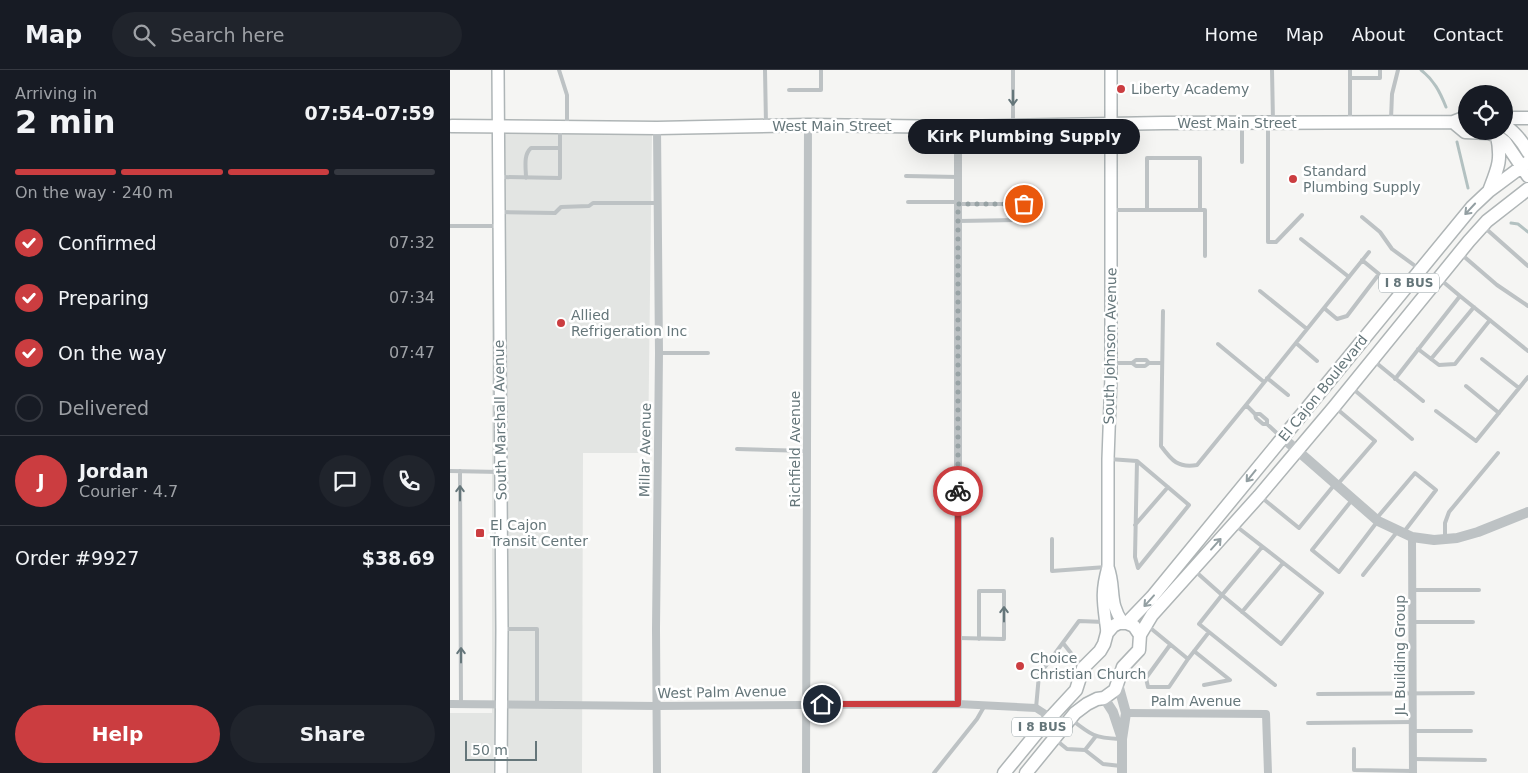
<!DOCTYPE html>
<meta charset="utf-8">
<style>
:root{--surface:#171b24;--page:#20242c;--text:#f1f3f6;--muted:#9ea1a6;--line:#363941;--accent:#cb3d40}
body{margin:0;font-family:"DejaVu Sans",sans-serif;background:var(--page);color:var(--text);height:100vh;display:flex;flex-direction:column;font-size:19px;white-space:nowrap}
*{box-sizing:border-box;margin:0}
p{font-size:16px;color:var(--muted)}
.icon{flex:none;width:28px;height:28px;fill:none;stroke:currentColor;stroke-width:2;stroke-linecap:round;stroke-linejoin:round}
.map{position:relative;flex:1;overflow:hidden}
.details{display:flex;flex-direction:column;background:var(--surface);width:450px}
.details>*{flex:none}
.tools{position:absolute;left:1008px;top:15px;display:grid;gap:10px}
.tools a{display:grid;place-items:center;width:55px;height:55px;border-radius:50%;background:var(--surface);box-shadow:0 5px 20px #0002;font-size:25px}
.scale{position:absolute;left:15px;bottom:12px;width:72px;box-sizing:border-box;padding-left:5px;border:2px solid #65767a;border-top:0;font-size:14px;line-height:18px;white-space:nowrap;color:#65767a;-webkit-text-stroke:4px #fff;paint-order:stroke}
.pin{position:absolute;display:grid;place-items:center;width:42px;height:42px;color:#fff;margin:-21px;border:2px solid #fff;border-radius:50%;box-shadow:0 1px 5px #0007}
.courier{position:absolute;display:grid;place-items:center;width:50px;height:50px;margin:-25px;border:4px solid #cb3d40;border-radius:50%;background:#fff;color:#222;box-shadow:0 1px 6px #0007}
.bubble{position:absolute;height:35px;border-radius:18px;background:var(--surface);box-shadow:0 5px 20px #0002;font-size:16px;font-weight:700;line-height:35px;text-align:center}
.head em{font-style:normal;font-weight:700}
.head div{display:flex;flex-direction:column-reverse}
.head{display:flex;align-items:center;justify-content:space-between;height:85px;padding:0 15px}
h1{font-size:32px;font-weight:700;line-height:38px}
.bar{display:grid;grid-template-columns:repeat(4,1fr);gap:8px 5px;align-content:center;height:60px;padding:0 15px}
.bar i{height:6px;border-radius:4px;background:var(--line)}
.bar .current{background:var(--accent)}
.bar p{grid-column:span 4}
.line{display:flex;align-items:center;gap:12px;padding:0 15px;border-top:1px solid var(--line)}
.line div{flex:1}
.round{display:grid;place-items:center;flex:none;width:52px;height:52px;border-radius:26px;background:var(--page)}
ol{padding:0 15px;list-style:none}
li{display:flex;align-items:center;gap:15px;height:55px}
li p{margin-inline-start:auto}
li .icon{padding:5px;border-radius:50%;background:var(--accent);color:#fff;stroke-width:4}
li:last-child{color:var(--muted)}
li i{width:28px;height:28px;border:2px solid var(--line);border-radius:50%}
.cta{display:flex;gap:10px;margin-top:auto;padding:10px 15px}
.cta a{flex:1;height:58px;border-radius:30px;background:var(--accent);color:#fff;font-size:20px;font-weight:700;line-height:58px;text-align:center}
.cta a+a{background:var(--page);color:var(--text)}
header{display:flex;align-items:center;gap:30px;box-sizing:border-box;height:70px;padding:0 25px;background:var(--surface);border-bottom:1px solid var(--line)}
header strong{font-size:24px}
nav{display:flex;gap:28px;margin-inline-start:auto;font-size:18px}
.search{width:350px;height:45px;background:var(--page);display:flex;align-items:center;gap:12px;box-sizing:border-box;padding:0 18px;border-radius:28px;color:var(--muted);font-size:19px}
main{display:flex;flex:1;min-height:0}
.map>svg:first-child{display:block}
.built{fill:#e3e5e3}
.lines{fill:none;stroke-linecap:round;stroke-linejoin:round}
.stream{stroke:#b3c1c1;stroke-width:3}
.secondary-casing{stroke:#aeb5b7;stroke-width:14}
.primary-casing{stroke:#afb5b6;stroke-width:15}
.service{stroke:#bdc2c4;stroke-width:4}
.minor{stroke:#bdc2c4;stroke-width:8}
.tertiary{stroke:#bdc2c4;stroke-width:10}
.secondary{stroke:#fff;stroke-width:11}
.primary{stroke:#fff;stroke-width:12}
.oneway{stroke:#65767a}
.oneway2{stroke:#939fa2}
.done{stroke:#97a2a4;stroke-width:5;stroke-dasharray:0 9}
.route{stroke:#cb3d40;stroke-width:6}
.poi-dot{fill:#cb3d40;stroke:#fff;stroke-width:2}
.labels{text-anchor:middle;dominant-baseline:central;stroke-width:5;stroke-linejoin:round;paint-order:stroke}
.shield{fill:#fff;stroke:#939fa2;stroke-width:1}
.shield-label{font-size:12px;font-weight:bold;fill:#65767a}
.poi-label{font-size:14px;fill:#65767a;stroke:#fff;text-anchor:start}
.street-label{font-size:14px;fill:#65767a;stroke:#fff}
</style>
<header>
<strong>Map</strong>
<div class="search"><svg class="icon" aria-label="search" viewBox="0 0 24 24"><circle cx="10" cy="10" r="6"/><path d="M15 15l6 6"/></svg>Search here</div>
<nav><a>Home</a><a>Map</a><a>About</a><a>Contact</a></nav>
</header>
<main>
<section class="details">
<div class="head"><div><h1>2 min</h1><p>Arriving in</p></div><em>07:54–07:59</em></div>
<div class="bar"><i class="current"></i><i class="current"></i><i class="current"></i><i></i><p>On the way · 240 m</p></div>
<ol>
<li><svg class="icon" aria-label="check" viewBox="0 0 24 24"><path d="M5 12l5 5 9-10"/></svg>Confirmed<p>07:32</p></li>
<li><svg class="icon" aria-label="check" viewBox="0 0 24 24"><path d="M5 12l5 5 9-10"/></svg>Preparing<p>07:34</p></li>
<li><svg class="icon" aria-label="check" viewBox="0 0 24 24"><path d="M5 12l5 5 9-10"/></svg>On the way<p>07:47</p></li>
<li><i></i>Delivered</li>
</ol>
<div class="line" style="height:90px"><b class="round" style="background:var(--accent);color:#fff">J</b><div><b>Jordan</b><p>Courier · 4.7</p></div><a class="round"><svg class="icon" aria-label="chat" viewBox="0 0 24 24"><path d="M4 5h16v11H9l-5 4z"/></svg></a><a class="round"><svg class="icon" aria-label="phone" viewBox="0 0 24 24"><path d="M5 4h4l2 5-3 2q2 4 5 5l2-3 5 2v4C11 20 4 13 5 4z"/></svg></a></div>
<div class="line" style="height:65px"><div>Order #9927</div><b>$38.69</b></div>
<div class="cta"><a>Help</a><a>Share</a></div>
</section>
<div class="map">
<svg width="1078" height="703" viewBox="0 0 1078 703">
<rect width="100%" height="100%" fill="#f5f5f3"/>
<!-- built -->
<path class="built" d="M202,62L198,383H133L132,703H0V643H42V64Z"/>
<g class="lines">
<!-- stream -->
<path class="stream" d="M971,0C984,10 990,22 996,37
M1007,72L1018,118
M1061,153L1068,154L1078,162"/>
<defs>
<path id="secondary" d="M48,0L52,559L51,703
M658,497V389L661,306V0
M657,563C654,535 650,525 658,497C666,519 658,532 673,553"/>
<path id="primary" d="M1054,48H1078
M1003,52L1015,62L1038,63L1047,66L1055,72L1078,106
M1054,55C1065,62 1072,71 1078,82
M2,56L207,58L358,55L508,57L713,53L1003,52L1016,47
M1039,121C1048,98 1052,90 1047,66
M677,553L702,527L1022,137L1039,121L1078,92
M690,565L702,545L809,426L884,337L1019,171L1037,151L1078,119
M554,703L590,659L626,620L633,598L650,581L654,574L657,563L663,556L669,553H677L684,556L690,565L689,580L673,597L665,620L654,628L647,629L637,634L625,643L576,703"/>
</defs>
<!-- secondary casing -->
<use href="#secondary" class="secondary-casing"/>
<!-- primary casing -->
<use href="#primary" class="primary-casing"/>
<!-- service -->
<path class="service" d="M109,0L117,25V55
M315,0L316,54
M563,0V53
M822,0L823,51
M900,0V50
M900,8H930V0
M339,20H371V0
M941,49L942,24L948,0
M792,55V92
M818,55V172H826L852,145
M456,106L508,107
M51,107L110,108V59
M76,108C76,98 73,85 81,78H110
M458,132H508
M508,134H574
M664,140H755V186
M697,140V88H750V140
M51,142L105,143L111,137L139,136L143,133H208
M912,147L930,162L942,179L968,198
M508,151L571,150
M0,156H47
M1034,157L1078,196
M851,169L899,207
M1011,184L1047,215L1078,236
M991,210L1010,226
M810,221L857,259
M874,238L887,249L897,246L929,204L912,190
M713,241L711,376C722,391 728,398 747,395L796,335L805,344L806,348L813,354H817
M846,273L867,291
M768,274L814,312
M968,279L989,295L1005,294L1040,250
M209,283H258
M981,289L1024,237
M1032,289L1069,318
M924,291L973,331
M663,293H682L686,296H695L699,293
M682,293L686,290H696L699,293H712
M817,308L838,325
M945,309L1010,226L1078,281
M1016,316L1049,343
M902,318L962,369
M796,335L919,182
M887,339L925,371L887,415
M986,341L1026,371L1078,307
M805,344H810L817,350V354L830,366
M287,379L358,381
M659,389L687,391L739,435L688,498L685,487L687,391
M0,401L50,402
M10,401L11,634
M811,427L849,458L885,414
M902,430L862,480L889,502L927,452
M926,449L965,403L986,420L953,463
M685,455L718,417
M786,456L872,523L831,574L772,525L812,477
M995,468V453L999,442L1048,383
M602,469V501L656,497
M913,505L947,462
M962,520H1029
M792,542L833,493
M962,552H1023
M698,556L738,589L719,617H698L696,608L720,575
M54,559H87V635
M759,562L825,615
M508,568L554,569V521H529V569
M613,573L632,597
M744,581L780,610L754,615
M738,589L759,562L749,554L772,525L745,501
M868,624L1023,623
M586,638L589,605L629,551L654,552
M622,650C641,665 645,668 669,669
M858,653L963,652
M963,661H1021
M606,670L617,679L635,680L653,694L671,696
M904,679V700L963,701
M635,680L646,666
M963,689L1035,690
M484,703L527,649L535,635"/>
<!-- minor -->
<path class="minor" d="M508,57V634
M962,467L963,703
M0,634L207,636L508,634L586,638L600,647
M676,643L816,644L818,703
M207,703L206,559L209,283L207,58
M356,703L358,55"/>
<!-- tertiary -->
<path class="tertiary" d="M833,368L928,451L962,467L984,470L1007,468L1028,462L1078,442
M654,628L663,642L672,669L676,643L668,614
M672,669V703"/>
<!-- secondary -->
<use href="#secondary" class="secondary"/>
<!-- primary -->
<use href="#primary" class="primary"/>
</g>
<!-- one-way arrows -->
<defs><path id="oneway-shaft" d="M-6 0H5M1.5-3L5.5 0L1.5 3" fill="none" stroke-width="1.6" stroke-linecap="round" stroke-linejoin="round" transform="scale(1.25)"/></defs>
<g class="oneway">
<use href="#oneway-shaft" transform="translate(563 28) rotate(90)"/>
<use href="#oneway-shaft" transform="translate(10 423) rotate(-90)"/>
<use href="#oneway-shaft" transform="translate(554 544) rotate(-90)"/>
<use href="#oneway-shaft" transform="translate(11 585) rotate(-90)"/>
</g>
<g class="oneway2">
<use href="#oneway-shaft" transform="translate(1020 139) rotate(133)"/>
<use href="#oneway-shaft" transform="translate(801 406) rotate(129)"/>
<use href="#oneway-shaft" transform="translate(766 474) rotate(-48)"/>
<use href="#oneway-shaft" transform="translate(699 531) rotate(132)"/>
</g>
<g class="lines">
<!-- done -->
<path class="done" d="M508,421V134H574"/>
<!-- route -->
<path class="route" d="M372,634H508V421"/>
</g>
<!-- markers -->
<g class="poi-dot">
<circle cx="671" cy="19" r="5"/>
<circle cx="843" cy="109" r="5"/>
<circle cx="111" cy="253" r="5"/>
<rect x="25" y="458" width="10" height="10" rx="2.5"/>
<circle cx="570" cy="596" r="5"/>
</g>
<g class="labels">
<!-- shield labels -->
<g class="shield">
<rect x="929" y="203.5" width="60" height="19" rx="4"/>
<rect x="562" y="647.5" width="60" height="19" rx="4"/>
</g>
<g class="shield-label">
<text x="959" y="213">I 8 BUS</text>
<text x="592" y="657">I 8 BUS</text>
</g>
<!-- poi labels -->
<g class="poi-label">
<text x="681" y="19">Liberty Academy</text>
<text x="853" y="101">Standard<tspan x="853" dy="16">Plumbing Supply</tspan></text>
<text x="121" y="245">Allied<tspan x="121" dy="16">Refrigeration Inc</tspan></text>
<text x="40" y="455">El Cajon<tspan x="40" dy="16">Transit Center</tspan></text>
<text x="580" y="588">Choice<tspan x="580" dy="16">Christian Church</tspan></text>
</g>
<!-- street labels -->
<g class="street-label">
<text x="787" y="53">West Main Street</text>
<text x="382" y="56">West Main Street</text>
<text transform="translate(660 276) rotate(-89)">South Johnson Avenue</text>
<text transform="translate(873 318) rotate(-51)">El Cajon Boulevard</text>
<text transform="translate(50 350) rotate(-91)">South Marshall Avenue</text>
<text transform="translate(345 379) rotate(-90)">Richfield Avenue</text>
<text transform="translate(195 380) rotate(-89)">Millar Avenue</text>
<text transform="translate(950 585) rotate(-90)">JL Building Group</text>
<text transform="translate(272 622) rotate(-1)">West Palm Avenue</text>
<text x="746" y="631">Palm Avenue</text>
</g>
</g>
</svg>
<div class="tools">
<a><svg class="icon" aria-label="locate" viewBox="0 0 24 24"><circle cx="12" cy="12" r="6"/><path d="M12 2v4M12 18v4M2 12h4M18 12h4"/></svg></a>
</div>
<div class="scale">50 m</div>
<div class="pin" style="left:574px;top:134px;background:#ea580c"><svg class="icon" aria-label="bag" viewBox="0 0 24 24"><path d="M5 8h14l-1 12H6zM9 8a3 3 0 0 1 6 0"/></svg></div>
<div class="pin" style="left:372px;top:634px;background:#1f2937"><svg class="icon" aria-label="home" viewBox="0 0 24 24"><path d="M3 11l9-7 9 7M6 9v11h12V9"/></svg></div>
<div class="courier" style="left:508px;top:421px"><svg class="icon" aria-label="bike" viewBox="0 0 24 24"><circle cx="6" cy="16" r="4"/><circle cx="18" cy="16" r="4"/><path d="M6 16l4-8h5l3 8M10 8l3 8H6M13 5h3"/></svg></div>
<div class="bubble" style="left:458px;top:49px;width:232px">Kirk Plumbing Supply</div>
</div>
</main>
